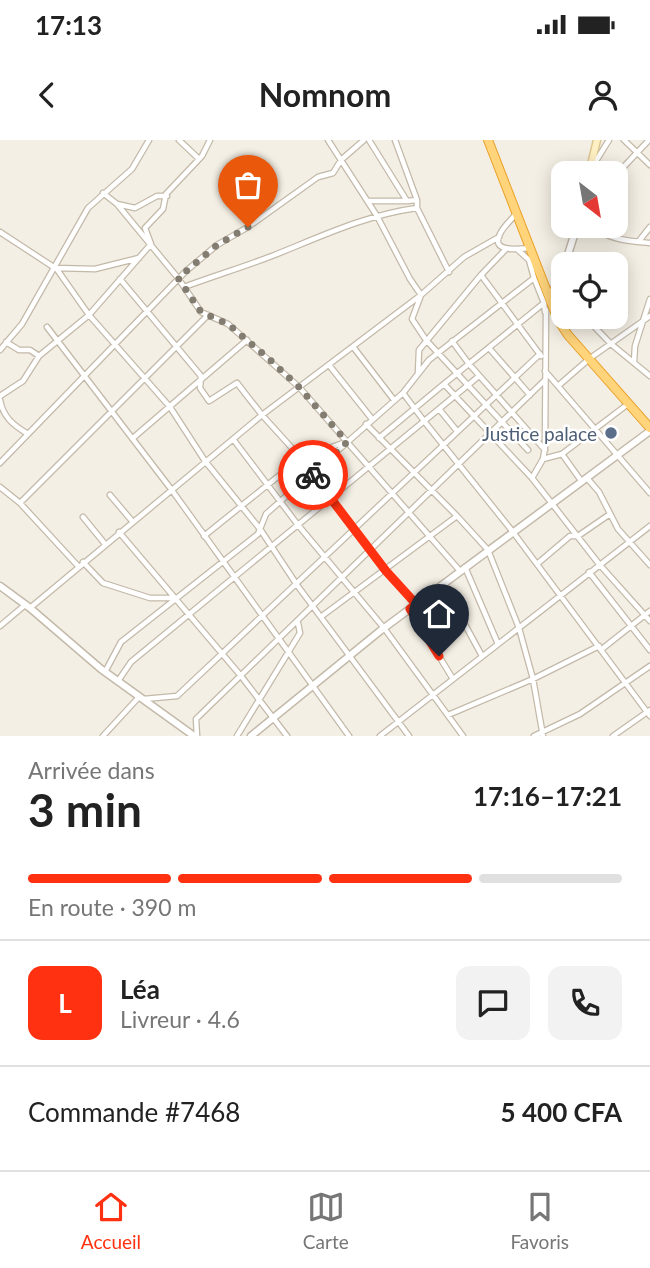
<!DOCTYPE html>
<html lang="fr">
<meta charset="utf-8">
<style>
:root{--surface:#fff;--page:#f2f2f2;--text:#222;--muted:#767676;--line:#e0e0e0;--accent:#ff3110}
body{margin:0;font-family:Lato,sans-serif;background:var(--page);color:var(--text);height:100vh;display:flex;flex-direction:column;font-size:26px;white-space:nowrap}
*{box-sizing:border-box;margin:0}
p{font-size:23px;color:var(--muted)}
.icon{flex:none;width:38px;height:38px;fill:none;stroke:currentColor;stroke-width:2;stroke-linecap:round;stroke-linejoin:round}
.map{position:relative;height:596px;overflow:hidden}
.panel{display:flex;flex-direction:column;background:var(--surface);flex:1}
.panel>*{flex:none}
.needle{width:46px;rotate:149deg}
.tools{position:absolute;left:551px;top:21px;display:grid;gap:14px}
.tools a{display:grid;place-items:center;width:77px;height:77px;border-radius:14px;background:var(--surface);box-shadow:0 4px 18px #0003;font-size:35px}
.pin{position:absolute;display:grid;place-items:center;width:60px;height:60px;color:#fff;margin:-72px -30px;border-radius:50% 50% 50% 0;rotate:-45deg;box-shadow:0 0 7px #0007}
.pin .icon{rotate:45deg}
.courier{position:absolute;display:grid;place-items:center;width:70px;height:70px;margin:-35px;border:5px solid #ff3110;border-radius:50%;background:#fff;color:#222;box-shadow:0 2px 9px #0007}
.head em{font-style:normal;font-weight:700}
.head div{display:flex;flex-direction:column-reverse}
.head{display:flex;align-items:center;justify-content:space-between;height:119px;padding:0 28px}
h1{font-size:46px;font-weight:700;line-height:52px}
.bar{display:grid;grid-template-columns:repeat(4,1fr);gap:10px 7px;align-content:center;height:84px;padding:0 28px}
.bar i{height:9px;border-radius:5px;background:var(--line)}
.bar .selected{background:var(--accent)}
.bar p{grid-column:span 4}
.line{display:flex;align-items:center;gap:18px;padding:0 28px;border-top:2px solid var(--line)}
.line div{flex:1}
.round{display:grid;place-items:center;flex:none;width:74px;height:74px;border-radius:14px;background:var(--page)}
.status{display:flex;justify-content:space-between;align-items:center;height:49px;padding:0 35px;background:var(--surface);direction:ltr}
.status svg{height:19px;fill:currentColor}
header{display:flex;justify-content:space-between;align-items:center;height:91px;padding:0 28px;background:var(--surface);font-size:32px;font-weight:700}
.tab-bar{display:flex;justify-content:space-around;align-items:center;height:98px;border-top:2px solid var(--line);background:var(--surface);font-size:19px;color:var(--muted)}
.tab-bar a{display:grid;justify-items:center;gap:4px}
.tab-bar .selected{color:var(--accent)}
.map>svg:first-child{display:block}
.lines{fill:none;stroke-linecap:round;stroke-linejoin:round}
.minor-casing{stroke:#c3b9a9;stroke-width:7}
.tertiary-casing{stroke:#c3b9a9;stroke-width:9}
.secondary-casing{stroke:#dbc692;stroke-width:9}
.trunk-casing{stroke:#eaa028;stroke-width:10}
.minor{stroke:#fff;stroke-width:4.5}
.tertiary{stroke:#fff;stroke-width:6}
.secondary{stroke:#fff0c3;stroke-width:6}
.trunk{stroke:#ffd47b;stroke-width:8}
.done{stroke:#837d71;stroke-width:7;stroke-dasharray:0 12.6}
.route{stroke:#ff3110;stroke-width:9}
.service-dot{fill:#5c6f8a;stroke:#fff;stroke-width:2.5}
.labels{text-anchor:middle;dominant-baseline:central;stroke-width:5;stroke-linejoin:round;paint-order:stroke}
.service-label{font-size:19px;fill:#4e5e75;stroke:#fff;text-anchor:end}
</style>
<div class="status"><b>17:13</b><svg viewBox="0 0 49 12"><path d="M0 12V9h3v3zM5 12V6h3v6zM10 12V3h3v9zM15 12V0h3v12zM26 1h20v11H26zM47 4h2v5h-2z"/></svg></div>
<header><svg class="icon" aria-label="back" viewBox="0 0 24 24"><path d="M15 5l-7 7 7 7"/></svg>Nomnom<svg class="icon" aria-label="person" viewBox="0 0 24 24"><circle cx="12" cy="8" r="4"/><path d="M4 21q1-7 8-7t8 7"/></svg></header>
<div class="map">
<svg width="650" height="596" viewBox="0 0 650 596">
<rect width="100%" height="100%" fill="#f4efe4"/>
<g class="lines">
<defs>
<path id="minor" d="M179,0L199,19
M328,0L377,76L410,139L421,155L412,179L426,200L528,310
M369,0L407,61L417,60
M395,0L417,60V68L449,132
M624,0L650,25
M591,29L609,0
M616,35L649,0
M103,53L117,64
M167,56H157L135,68L117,64L178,138L201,172L228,184L299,247L460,431
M369,61H407
M516,74C511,80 503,87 500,94C490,113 519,109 529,108
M592,86C609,100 629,101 650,103
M0,92L55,128
M639,101L650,87
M518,110L529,120L534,138
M139,118L95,129L56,128L89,175L170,267L205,321L260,389L297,445L409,596
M481,135L541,216
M120,139L201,236L200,248L209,261L237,243L262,275L301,318L386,431L416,464
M184,147C214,136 243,127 272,116C320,97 365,75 417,68
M556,147L564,155
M545,172L544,163L444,244L532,338L599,424L650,481
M585,177L611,204L650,236
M47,187L171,349L349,596
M452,201L469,224L545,310
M6,202L19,210H30L39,216
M354,208L394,260
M489,208L530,255
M0,210L22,184L88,68L132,29L149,0
M634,222L635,206L650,159
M329,225L372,279
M545,231L650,353
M418,233L419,210L481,135L506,109
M558,246L589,219L650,176
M403,253L424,281L513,392L650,576
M0,256L23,241L39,216L89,175L151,104L145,88L163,69L166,54L202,16L210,0
M0,260C3,277 13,285 28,294
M439,269L457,291
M366,284L457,376L488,410L519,488L533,539L543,596
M133,298L247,200
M379,298L444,244
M233,299L298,385L384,488L463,596
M562,314L582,342
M543,319L562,314L628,264
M0,323L186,131L217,105L248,87L318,37L333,33L341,20L364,0
M532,338L543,319L545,307L546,170
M587,338L599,352L618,389L650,425
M0,347L20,363L78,426
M110,355L132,381
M20,363L208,175
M83,377L105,404
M119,392L241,536L287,596
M204,396L301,318L343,303
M83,422L103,443L150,458H175
M537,424L570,396H578L610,374
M465,427L498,504
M589,432L650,510
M443,444L482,516
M30,468L262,275L421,155L464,117L499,97
M410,469L453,539
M322,476L457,376
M0,486L25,465
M602,509L650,471
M105,532L121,502L258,394L266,374L403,253L429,220L534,138L544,163
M118,541L131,522L479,236
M144,559L177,556L540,214
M448,575L533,539L599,506
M103,596L139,557
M197,596L196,579L545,240
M237,596L300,493L298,483
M380,596L650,386
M534,596L580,574L650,526
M613,596L650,570"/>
<path id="tertiary" d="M565,124L577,86
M549,159L564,128
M0,446L30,468L101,529L194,596
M251,596L380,491L650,291"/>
<path id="secondary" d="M589,33L597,0"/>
<path id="trunk" d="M488,0L558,180L568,195L650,288"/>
</defs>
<!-- minor casing -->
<use href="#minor" class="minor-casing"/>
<!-- tertiary casing -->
<use href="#tertiary" class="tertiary-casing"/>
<!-- secondary casing -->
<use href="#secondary" class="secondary-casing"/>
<!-- trunk casing -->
<use href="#trunk" class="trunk-casing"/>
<!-- minor -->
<use href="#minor" class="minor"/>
<!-- tertiary -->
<use href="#tertiary" class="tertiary"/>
<!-- secondary -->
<use href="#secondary" class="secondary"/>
<!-- trunk -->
<use href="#trunk" class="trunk"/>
</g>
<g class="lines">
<!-- done -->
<path class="done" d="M248,87L217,105L178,138L201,172L228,184L268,218L299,247L347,302L313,335"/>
<!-- route -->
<path class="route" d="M313,335L386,431L416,464L410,469L439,516"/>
</g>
<!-- markers -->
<circle class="service-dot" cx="611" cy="293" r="7"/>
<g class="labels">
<!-- service labels -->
<g class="service-label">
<text x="597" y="293">Justice palace</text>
</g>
</g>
</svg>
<div class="tools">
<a><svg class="needle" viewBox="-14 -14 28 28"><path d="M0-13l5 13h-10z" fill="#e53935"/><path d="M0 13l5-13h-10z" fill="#767676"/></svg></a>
<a><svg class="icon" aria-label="locate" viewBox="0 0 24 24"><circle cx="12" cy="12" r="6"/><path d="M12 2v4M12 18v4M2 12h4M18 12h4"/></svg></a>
</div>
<div class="pin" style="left:248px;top:87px;background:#ea580c"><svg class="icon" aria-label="bag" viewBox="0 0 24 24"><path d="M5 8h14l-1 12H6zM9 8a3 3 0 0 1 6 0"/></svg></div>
<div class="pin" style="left:439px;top:516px;background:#1f2937"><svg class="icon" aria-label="home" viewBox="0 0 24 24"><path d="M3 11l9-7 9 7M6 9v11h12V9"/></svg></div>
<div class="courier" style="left:313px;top:335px"><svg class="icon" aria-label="bike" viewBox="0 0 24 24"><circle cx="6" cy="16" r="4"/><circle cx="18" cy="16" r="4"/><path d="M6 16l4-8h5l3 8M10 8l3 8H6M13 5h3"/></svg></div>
</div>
<section class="panel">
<div class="head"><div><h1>3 min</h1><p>Arrivée dans</p></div><em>17:16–17:21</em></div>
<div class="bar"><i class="selected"></i><i class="selected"></i><i class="selected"></i><i></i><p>En route · 390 m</p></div>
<div class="line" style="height:126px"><b class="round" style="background:var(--accent);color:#fff">L</b><div><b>Léa</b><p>Livreur · 4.6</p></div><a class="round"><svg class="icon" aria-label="chat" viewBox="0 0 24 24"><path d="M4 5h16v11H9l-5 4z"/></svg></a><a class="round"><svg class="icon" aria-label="phone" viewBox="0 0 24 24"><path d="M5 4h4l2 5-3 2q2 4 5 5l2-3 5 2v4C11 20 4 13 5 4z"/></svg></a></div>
<div class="line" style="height:91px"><div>Commande #7468</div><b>5 400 CFA</b></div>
</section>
<nav class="tab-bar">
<a class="selected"><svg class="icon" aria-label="home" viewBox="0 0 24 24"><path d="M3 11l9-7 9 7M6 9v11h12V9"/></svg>Accueil</a>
<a><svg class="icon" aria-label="map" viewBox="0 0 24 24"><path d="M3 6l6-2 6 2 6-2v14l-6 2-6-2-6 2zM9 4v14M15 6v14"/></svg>Carte</a>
<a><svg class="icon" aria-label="saved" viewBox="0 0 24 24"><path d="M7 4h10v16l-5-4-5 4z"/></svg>Favoris</a>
</nav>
